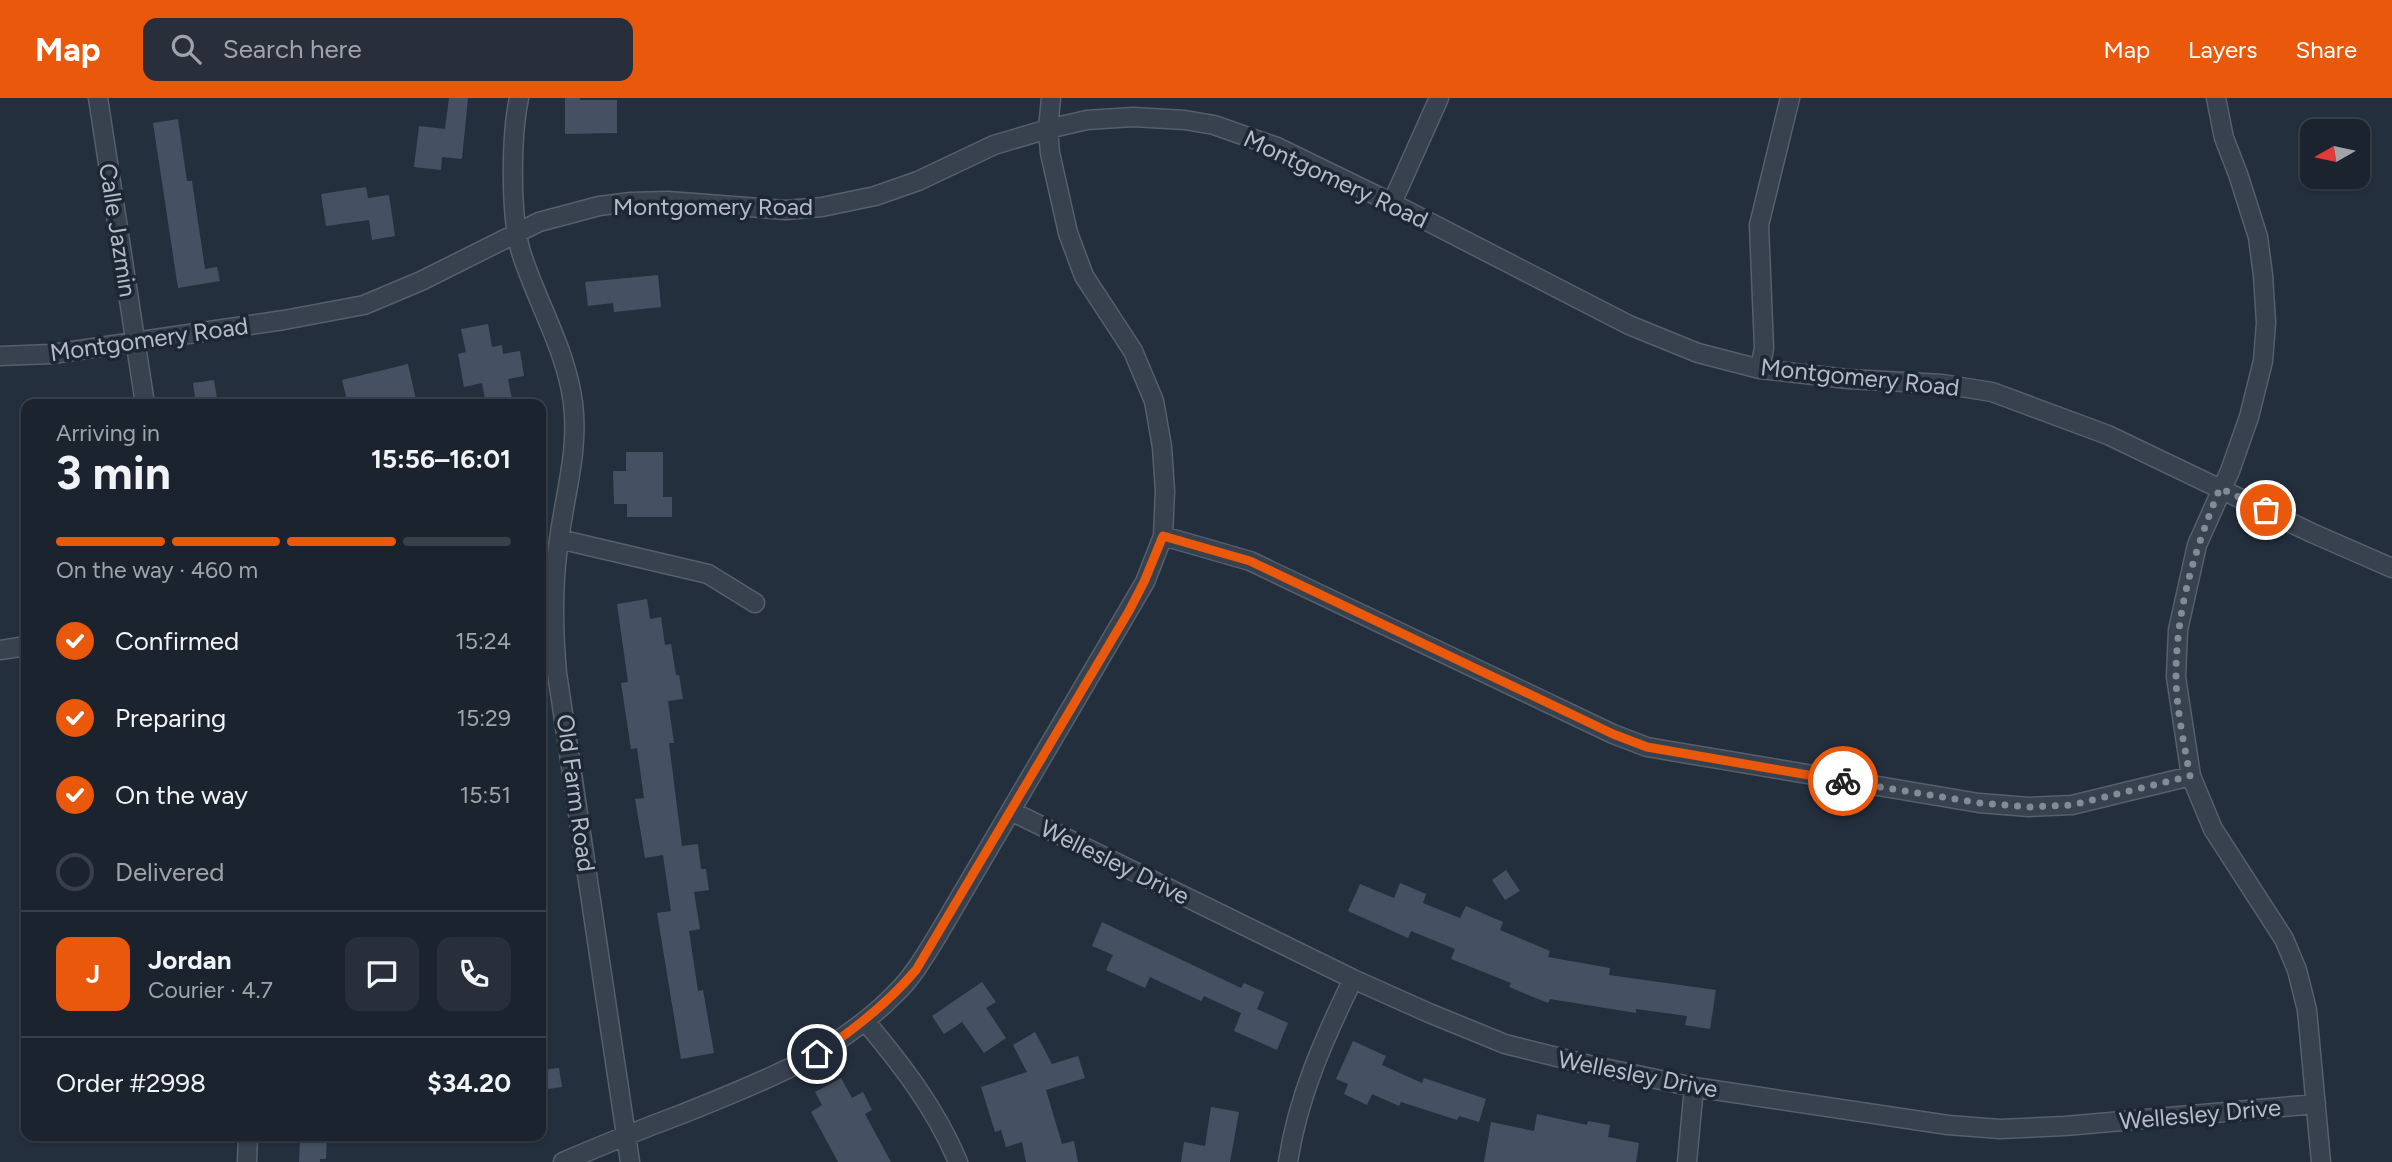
<!DOCTYPE html>
<meta charset="utf-8">
<style>
:root{--surface:#1b232e;--page:#282f3a;--text:#f1f3f6;--muted:#a0a4aa;--line:#39404a;--accent:#ea580c}
body{margin:0;font-family:Figtree,sans-serif;background:var(--page);color:var(--text);height:100vh;display:flex;flex-direction:column;font-size:26px;white-space:nowrap}
*{box-sizing:border-box;margin:0}
p{font-size:23px;color:var(--muted)}
.icon{flex:none;width:38px;height:38px;fill:none;stroke:currentColor;stroke-width:2;stroke-linecap:round;stroke-linejoin:round}
.map{position:relative;flex:1;overflow:hidden}
.sheet{position:absolute;left:21px;top:301px;width:525px;height:742px;display:flex;flex-direction:column;background:var(--surface);border-radius:14px;box-shadow:0 2px 5px #0004,0 0 0 2px var(--line)}
.sheet>*{flex:none}
.needle{width:46px;rotate:261deg}
.buttons{position:absolute;left:2300px;top:21px;display:grid;gap:14px}
.buttons a{display:grid;place-items:center;width:70px;height:70px;border-radius:14px;background:var(--surface);box-shadow:0 2px 5px #0004,0 0 0 2px var(--line);font-size:35px}
.pin{position:absolute;display:grid;place-items:center;width:60px;height:60px;color:#fff;margin:-30px;border:4px solid #fff;border-radius:50%;box-shadow:0 2px 7px #0007}
.courier{position:absolute;display:grid;place-items:center;width:70px;height:70px;margin:-35px;border:5px solid #ea580c;border-radius:50%;background:#fff;color:#222;box-shadow:0 2px 9px #0007}
.head em{font-style:normal;font-weight:700}
.head div{display:flex;flex-direction:column-reverse}
.head{display:flex;align-items:center;justify-content:space-between;height:119px;padding:0 35px}
h1{font-size:46px;font-weight:700;line-height:52px}
.bar{display:grid;grid-template-columns:repeat(4,1fr);gap:10px 7px;align-content:center;height:84px;padding:0 35px}
.bar i{height:9px;border-radius:5px;background:var(--line)}
.bar .current{background:var(--accent)}
.bar p{grid-column:span 4}
.line{display:flex;align-items:center;gap:18px;padding:0 35px;border-top:2px solid var(--line)}
.line div{flex:1}
.round{display:grid;place-items:center;flex:none;width:74px;height:74px;border-radius:14px;background:var(--page)}
ol{padding:0 35px;list-style:none}
li{display:flex;align-items:center;gap:21px;height:77px}
li p{margin-inline-start:auto}
li .icon{padding:7px;border-radius:50%;background:var(--accent);color:#fff;stroke-width:4}
li:last-child{color:var(--muted)}
li i{width:38px;height:38px;border:4px solid var(--line);border-radius:50%}
header{display:flex;align-items:center;gap:42px;box-sizing:border-box;height:98px;padding:0 35px;background:var(--accent);color:#fff}
header strong{font-size:33px}
nav{display:flex;gap:38px;margin-inline-start:auto;font-size:24px}
.search{width:490px;height:63px;background:var(--page);display:flex;align-items:center;gap:18px;box-sizing:border-box;padding:0 24px;border-radius:14px;color:var(--muted);font-size:26px}
.map>svg:first-child{display:block}
.building{fill:#455162}
.lines{fill:none;stroke-linecap:round;stroke-linejoin:round}
.street-casing{stroke:#565f6c;stroke-width:21}
.street{stroke:#38414e;stroke-width:18}
.done{stroke:#828b98;stroke-width:7;stroke-dasharray:0 12.6}
.route{stroke:#ea580c;stroke-width:9}
.labels{text-anchor:middle;dominant-baseline:central;stroke-width:7;stroke-linejoin:round;paint-order:stroke}
.street-label{font-size:24px;fill:#b4bcc9;stroke:#1d2633}
</style>
<header>
<strong>Map</strong>
<div class="search"><svg class="icon" aria-label="search" viewBox="0 0 24 24"><circle cx="10" cy="10" r="6"/><path d="M15 15l6 6"/></svg>Search here</div>
<nav><a>Map</a><a>Layers</a><a>Share</a></nav>
</header>
<div class="map">
<svg width="2392" height="1064" viewBox="0 0 2392 1064">
<rect width="100%" height="100%" fill="#242f3e"/>
<!-- building -->
<path class="building" d="M449,0H468L462,61L442,59L441,72L414,69L419,28L445,31Z
M565,0H580V2H617V35L565,36Z
M178,21L187,83H192L205,171L217,169L220,183L178,190L153,25Z
M366,89L368,100L389,97L395,138L372,142L369,122L326,128L321,96Z
M658,177L661,209L614,214L613,205L588,208L585,184Z
M488,226L492,249L502,247L503,256L520,253L524,278L508,281L513,306H486L482,285L464,289L458,256L466,254L461,231Z
M408,266L417,306H348L342,282Z
M214,282L218,306H196L193,285Z
M626,354H663V399H672V419H627V406H614L613,373H626Z
M647,501L650,521L661,519L665,547L671,546L676,577H679L683,601L668,603L674,645H669L682,748L698,746L701,771H706L709,792L694,794L700,831L689,833L698,893L703,892L714,955L681,961L657,815L671,813L663,757L645,760L635,701L644,700L637,650L631,651L621,585L628,584L617,506Z
M1506,772L1520,793L1505,802L1492,782Z
M1400,785L1426,796L1423,805L1460,820L1466,808L1503,824L1500,832L1550,853L1548,859L1610,870L1609,877L1716,892L1710,931L1685,927L1687,918L1636,911V915L1550,901L1548,905L1509,889L1511,885L1451,861L1455,851L1411,833L1408,840L1348,813L1360,786L1394,800Z
M1102,824L1241,890L1244,885L1264,894L1257,911L1288,925L1277,952L1234,933L1241,915L1204,898L1201,903L1150,879L1145,890L1106,872L1113,857L1092,848Z
M982,884L996,904L986,910L1006,940L984,955L962,924L944,936L932,918Z
M1035,934L1052,966L1078,958L1085,980L1046,992L1062,1046L1074,1043L1078,1064H1026L1022,1044L1006,1049L1001,1032L995,1034L981,989L1027,974L1013,947Z
M1353,943L1386,958L1382,967L1422,985L1424,980L1486,1001L1479,1024L1459,1018L1457,1022L1401,1004L1399,1008L1372,996L1367,1007L1344,996L1348,986L1336,981Z
M559,970L562,989L541,992V972Z
M841,980L852,1000L863,994L872,1012L865,1016L891,1064H838L811,1014L822,1007L815,994Z
M1211,1009L1239,1014L1230,1064H1181L1184,1044L1205,1048Z
M1537,1016L1587,1027L1588,1023L1610,1027L1608,1039L1639,1045L1636,1064H1484L1491,1024L1534,1033Z
M300,1038H327L326,1061H320V1064H299Z"/>
<g class="lines">
<defs>
<path id="street" d="M98,0L145,306
M519,0C511,38 510,117 521,154C537,205 566,251 573,305C579,351 565,396 559,442C552,487 553,530 557,575L630,1064
M2216,0L2224,40L2238,76L2258,139L2263,177L2266,225L2263,263L2249,319L2230,373L2197,447L2178,532L2176,579L2191,678L2213,731L2284,841L2297,872L2307,912L2321,1064
M1392,105L1439,0
M0,258L52,256L284,222L364,207L421,183L539,124L599,108L631,104L668,103L786,112L822,109L875,98L918,83L994,47L1048,31L1087,22L1133,19L1185,22L1214,27L1277,49L1392,105L1629,227L1698,255L1760,271L1848,281L1942,286L1992,294L2108,337L2312,435L2392,470
M1760,271L1764,250L1759,127L1790,0
M1163,438L1250,463L1613,636L1647,649L1979,705L2029,709L2072,707L2191,678
M559,441L708,476L755,505
M0,552L26,548
M1011,713L1353,881L1429,915L1505,946L1585,966L1694,989L1948,1027L2000,1031L2065,1028L2316,1006
M865,923C902,967 936,1011 958,1064
M247,1064L248,1038
M563,1064C602,1047 642,1031 682,1016C759,985 835,957 895,896C913,879 926,856 939,835L1145,484L1163,438L1165,393L1162,349L1154,303L1133,253L1084,178L1068,135L1050,55L1048,31L1051,0
M1288,1064C1298,998 1324,941 1353,881
M1687,1064L1694,989"/>
</defs>
<!-- street casing -->
<use href="#street" class="street-casing"/>
<!-- street -->
<use href="#street" class="street"/>
</g>
<g class="lines">
<!-- done -->
<path class="done" d="M1843,683L1979,705L2029,709L2072,707L2190,678C2184,645 2176,610 2176,577C2176,511 2195,451 2220,390L2266,412"/>
<!-- route -->
<path class="route" d="M817,956C854,932 887,906 916,872L1129,513L1144,484L1163,438L1250,463L1613,636L1647,649L1843,683"/>
</g>
<g class="labels">
<!-- street labels -->
<g class="street-label">
<text transform="translate(1336 81) rotate(25)">Montgomery Road</text>
<text x="713" y="108">Montgomery Road</text>
<text transform="translate(118 132) rotate(81)">Calle Jazmin</text>
<text transform="translate(149 241) rotate(-8)">Montgomery Road</text>
<text transform="translate(1860 279) rotate(6)">Montgomery Road</text>
<text transform="translate(576 695) rotate(82)">Old Farm Road</text>
<text transform="translate(1115 764) rotate(26)">Wellesley Drive</text>
<text transform="translate(1638 976) rotate(11)">Wellesley Drive</text>
<text transform="translate(2200 1016) rotate(-5)">Wellesley Drive</text>
</g>
</g>
</svg>
<div class="buttons">
<a><svg class="needle" viewBox="-14 -14 28 28"><path d="M0-13l5 13h-10z" fill="#e53935"/><path d="M0 13l5-13h-10z" fill="#a0a4aa"/></svg></a>
</div>
<div class="pin" style="left:2266px;top:412px;background:#ea580c"><svg class="icon" aria-label="bag" viewBox="0 0 24 24"><path d="M5 8h14l-1 12H6zM9 8a3 3 0 0 1 6 0"/></svg></div>
<div class="pin" style="left:817px;top:956px;background:#1f2937"><svg class="icon" aria-label="home" viewBox="0 0 24 24"><path d="M3 11l9-7 9 7M6 9v11h12V9"/></svg></div>
<div class="courier" style="left:1843px;top:683px"><svg class="icon" aria-label="bike" viewBox="0 0 24 24"><circle cx="6" cy="16" r="4"/><circle cx="18" cy="16" r="4"/><path d="M6 16l4-8h5l3 8M10 8l3 8H6M13 5h3"/></svg></div>
<section class="sheet">
<div class="head"><div><h1>3 min</h1><p>Arriving in</p></div><em>15:56–16:01</em></div>
<div class="bar"><i class="current"></i><i class="current"></i><i class="current"></i><i></i><p>On the way · 460 m</p></div>
<ol>
<li><svg class="icon" aria-label="check" viewBox="0 0 24 24"><path d="M5 12l5 5 9-10"/></svg>Confirmed<p>15:24</p></li>
<li><svg class="icon" aria-label="check" viewBox="0 0 24 24"><path d="M5 12l5 5 9-10"/></svg>Preparing<p>15:29</p></li>
<li><svg class="icon" aria-label="check" viewBox="0 0 24 24"><path d="M5 12l5 5 9-10"/></svg>On the way<p>15:51</p></li>
<li><i></i>Delivered</li>
</ol>
<div class="line" style="height:126px"><b class="round" style="background:var(--accent);color:#fff">J</b><div><b>Jordan</b><p>Courier · 4.7</p></div><a class="round"><svg class="icon" aria-label="chat" viewBox="0 0 24 24"><path d="M4 5h16v11H9l-5 4z"/></svg></a><a class="round"><svg class="icon" aria-label="phone" viewBox="0 0 24 24"><path d="M5 4h4l2 5-3 2q2 4 5 5l2-3 5 2v4C11 20 4 13 5 4z"/></svg></a></div>
<div class="line" style="height:91px"><div>Order #2998</div><b>$34.20</b></div>
</section>
</div>
